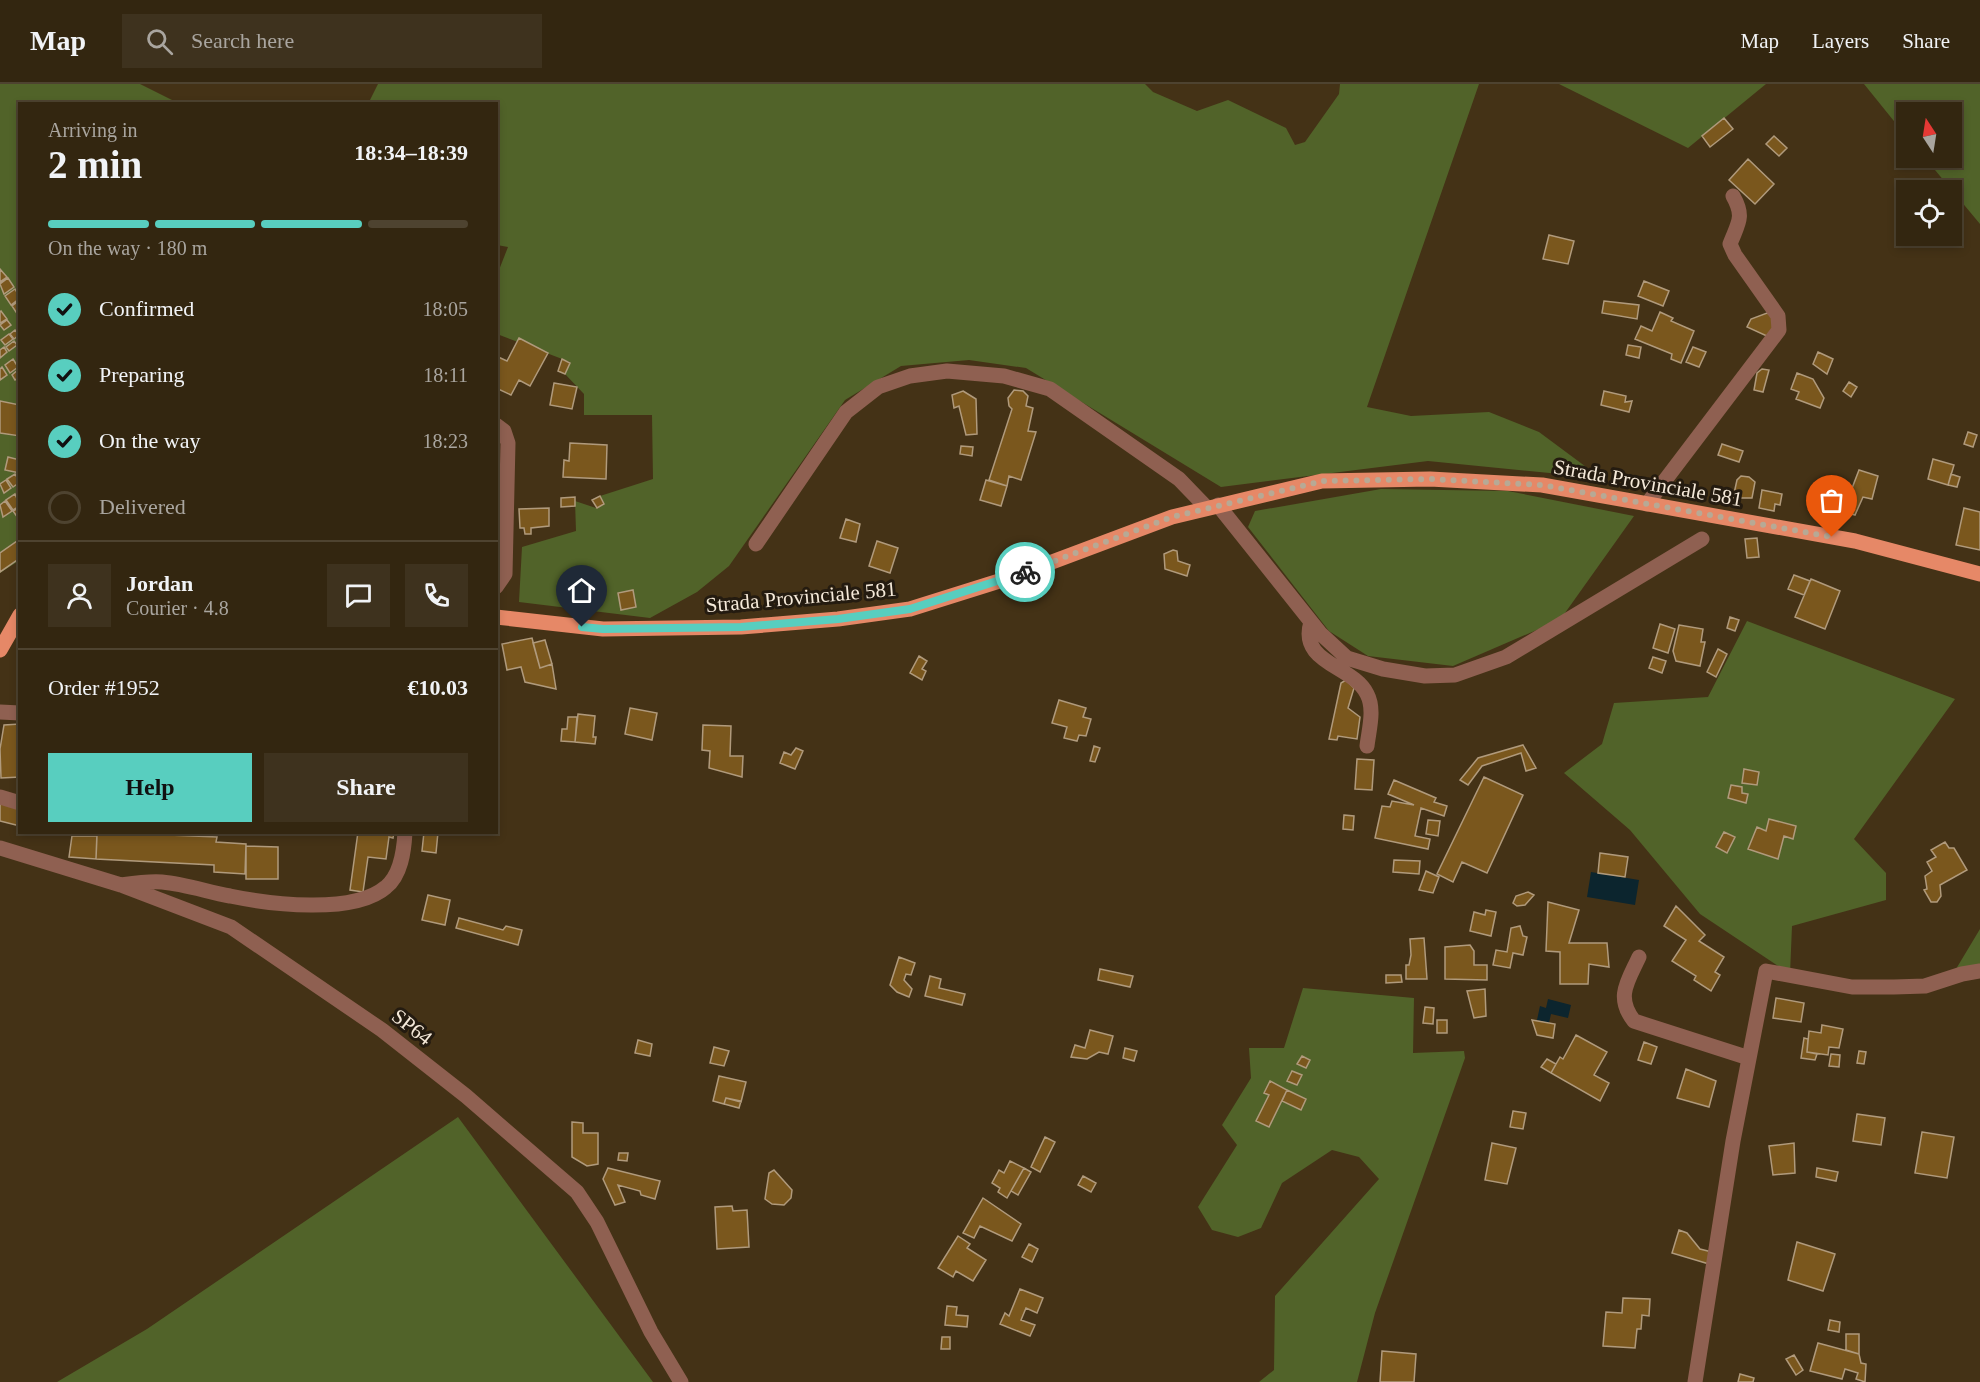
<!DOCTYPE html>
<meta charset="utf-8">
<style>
:root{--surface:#332610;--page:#3e321e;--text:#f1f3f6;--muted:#a9a59f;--line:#4e4330;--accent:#58cebf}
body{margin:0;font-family:Georgia,serif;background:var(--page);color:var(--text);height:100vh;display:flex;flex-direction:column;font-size:22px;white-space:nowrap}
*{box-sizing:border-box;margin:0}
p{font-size:20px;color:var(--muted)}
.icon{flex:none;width:33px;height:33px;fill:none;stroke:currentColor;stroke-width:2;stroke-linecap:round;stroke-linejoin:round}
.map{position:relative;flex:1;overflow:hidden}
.details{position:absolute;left:18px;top:18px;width:480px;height:732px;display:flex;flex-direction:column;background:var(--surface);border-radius:0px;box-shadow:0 3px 9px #0003,0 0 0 2px var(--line)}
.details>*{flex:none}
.needle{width:39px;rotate:348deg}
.controls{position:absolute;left:1896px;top:18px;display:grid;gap:12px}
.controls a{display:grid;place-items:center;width:66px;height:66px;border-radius:0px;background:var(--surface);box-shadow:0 3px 9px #0003,0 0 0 2px var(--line);font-size:30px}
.pin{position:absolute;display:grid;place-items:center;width:51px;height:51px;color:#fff;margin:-62px -26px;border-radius:50% 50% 50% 0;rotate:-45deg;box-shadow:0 0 6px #0007}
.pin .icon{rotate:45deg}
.courier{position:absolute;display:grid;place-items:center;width:60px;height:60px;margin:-30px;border:4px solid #58cebf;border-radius:50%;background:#fff;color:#222;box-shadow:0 2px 8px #0007}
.overview em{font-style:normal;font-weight:800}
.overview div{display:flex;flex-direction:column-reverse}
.overview{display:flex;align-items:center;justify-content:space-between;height:102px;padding:0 30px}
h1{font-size:39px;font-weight:800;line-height:45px}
.bar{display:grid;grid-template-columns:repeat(4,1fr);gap:9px 6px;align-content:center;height:72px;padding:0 30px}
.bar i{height:8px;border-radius:4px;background:var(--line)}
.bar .on{background:var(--accent)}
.bar p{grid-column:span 4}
.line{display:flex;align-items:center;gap:15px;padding:0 30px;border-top:2px solid var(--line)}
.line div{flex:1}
.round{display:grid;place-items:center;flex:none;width:63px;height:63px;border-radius:0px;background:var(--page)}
ol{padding:0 30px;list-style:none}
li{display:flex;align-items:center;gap:18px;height:66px}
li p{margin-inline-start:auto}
li .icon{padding:6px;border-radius:50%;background:var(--accent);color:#111;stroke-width:4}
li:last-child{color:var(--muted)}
li i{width:33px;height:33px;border:3px solid var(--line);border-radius:50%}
.primary-button{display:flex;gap:12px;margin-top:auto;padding:12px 30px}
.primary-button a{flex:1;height:69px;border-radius:0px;background:var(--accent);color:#111;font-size:24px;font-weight:800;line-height:69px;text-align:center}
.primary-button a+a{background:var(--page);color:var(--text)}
header{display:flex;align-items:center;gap:36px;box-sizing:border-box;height:84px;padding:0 30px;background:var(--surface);border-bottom:2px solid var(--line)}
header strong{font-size:28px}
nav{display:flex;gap:33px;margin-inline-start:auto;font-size:21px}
.search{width:420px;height:54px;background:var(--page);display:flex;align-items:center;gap:15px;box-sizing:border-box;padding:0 21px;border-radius:0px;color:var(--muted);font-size:22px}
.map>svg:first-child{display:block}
.green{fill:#516329}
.water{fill:#0c252e}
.building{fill:#7a571d;stroke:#b09a7c;stroke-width:1.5}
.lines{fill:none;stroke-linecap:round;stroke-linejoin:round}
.minor{stroke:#8f6051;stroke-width:15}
.major{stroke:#e68867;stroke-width:15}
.done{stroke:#b7a995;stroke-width:6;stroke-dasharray:0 10.8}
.route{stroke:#58cebf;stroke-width:8}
.labels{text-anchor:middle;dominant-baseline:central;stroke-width:6;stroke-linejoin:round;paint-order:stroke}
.street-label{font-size:21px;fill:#f5e9d9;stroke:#241b10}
</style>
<header>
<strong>Map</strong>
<div class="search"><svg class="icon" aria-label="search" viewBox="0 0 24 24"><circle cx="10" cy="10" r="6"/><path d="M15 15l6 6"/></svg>Search here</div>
<nav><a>Map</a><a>Layers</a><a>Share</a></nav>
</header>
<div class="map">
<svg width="1980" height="1298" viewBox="0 0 1980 1298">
<rect width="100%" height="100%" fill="#443216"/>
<!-- green -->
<path class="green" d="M0,0H140L178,19L20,20V476L0,489Z
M378,0H1145L1153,8L1197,27L1228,16L1286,44L1295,61L1305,58L1339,10L1340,0H1479L1367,323L1411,332L1489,328L1539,348L1601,394L1428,377L1221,403L1026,284L969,276L901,282L845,316L729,482L697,508L650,534L519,518L522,463L576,447L575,417L596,424L600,412L653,395L652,331H584V310L565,290L570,278L497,250V191L508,163L497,161L496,20H368Z
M1559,0H1766L1688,64Z
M1864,0H1980V140L1925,74H1952V28H1906V52Z
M1381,405L1508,407L1634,432L1560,536L1453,582L1368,572L1329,547L1248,443L1255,427Z
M1747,537L1955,615L1854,755L1886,789V816L1792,842L1790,890L1700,830L1630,746L1564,689L1602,660L1614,619L1708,613Z
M1980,845V892L1953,890Z
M1303,904L1414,914L1413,969L1464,967L1465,974L1375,1229L1357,1298H1259L1274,1286L1275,1212L1379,1095L1359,1073L1332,1066L1282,1099L1261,1144L1238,1153L1212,1146L1198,1123L1237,1061L1222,1041L1251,994L1249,964H1284Z
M458,1033L653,1298H57L147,1245Z"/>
<!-- water -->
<path class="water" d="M1591,788L1639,796L1635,821L1587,813Z
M1548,915L1571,921L1568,934L1551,930L1549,939L1537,936L1540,922L1546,924Z"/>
<!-- building -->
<path class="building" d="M1724,34L1733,45L1710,63L1702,52Z
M1774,52L1787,64L1779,72L1766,60Z
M1748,75L1774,100L1755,120L1729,96Z
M1549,151L1574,157L1568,180L1543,175Z
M0,185L7,193L0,198Z
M8,194L14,203L4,210L0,200Z
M1644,197L1669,207L1663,222L1638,212Z
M15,205L20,214L11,221L5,212Z
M20,216V230L18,231L12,222Z
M1604,217L1639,221L1637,235L1602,229Z
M1,227L7,235L0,239V228Z
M1660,228L1673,234L1671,237L1694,247L1681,279L1671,275L1672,270L1635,255L1641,242L1652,247Z
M1767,229L1773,233L1775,242L1769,253L1747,243L1751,235Z
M7,236L11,241L4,246L0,241Z
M15,246L19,251L14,255L10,250Z
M9,250L13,255L5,261L1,256Z
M519,254L548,269L530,302L519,296L511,311L496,304V272L507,277Z
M14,257L17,261L9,267L6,263Z
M1628,261L1641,263L1639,274L1626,271Z
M4,263L7,268L0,274V266Z
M1693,263L1706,268L1699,283L1686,278Z
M1818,268L1833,275L1827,290L1813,280Z
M13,275L18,283L10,289L5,281Z
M562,275L570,279L565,290L558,287Z
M2,283L7,291L0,296V285Z
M19,285L20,293L15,296L12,291Z
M1762,285L1769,286L1763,308L1754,306L1757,289Z
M1797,289L1813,295L1824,314L1820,324L1796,315L1799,308L1791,305Z
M1849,298L1857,303L1851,313L1843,307Z
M554,299L577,303L572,325L550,321Z
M1014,306L1023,307L1028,312L1026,322L1033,324L1028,347L1036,348L1021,396L1009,392L1007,402L989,396L1012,325L1009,322L1008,314Z
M963,307L976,315L977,350L966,351L959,322L954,324L952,311Z
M1604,307L1626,312L1625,318L1632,317L1629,328L1601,321Z
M0,317L20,321V352L0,349Z
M1968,348L1977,351L1973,363L1964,360Z
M570,359L607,361L606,395L563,393L564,376L569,377Z
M1722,360L1743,367L1739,378L1718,371Z
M961,362L973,363L972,372L960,370Z
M8,373L20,376V389L5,386Z
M1933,375L1954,381L1948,401L1928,395Z
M1859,386L1878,392L1872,415L1863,413L1855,431L1831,424L1836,409L1849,412Z
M15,390L20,398L13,403L7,395Z
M1951,390L1960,393L1957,403L1948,401Z
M1741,392L1749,393L1755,398L1752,414H1733L1737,396Z
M6,396L11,404L4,409L0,400Z
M986,396L1007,402L1001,422L980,416Z
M1762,406L1782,410L1780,421L1775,420L1774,427L1759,424Z
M15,410L20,422L13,426L6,416Z
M600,412L604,420L597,424L592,416Z
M575,413V422L561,423V414Z
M5,417L12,427L3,433L0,421Z
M20,423V433L18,434L13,427Z
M549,424V442L531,444V450H525L524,444H520L519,425Z
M1964,424L1980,428V466L1956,461Z
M846,435L860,440L856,458L840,454Z
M1757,454L1759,473L1747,474L1745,455Z
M20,455V474L0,488V469Z
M877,457L898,464L890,489L869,482Z
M1173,466L1177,467L1178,477L1190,481L1187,492L1165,485L1164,470Z
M1794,491L1810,497L1804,511L1788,505Z
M1811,495L1840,507L1825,545L1795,533Z
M633,506L636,523L621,526L618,509Z
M1730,533L1739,536L1735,547L1727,544Z
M1660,540L1675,545L1668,569L1653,564Z
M1679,541L1703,545L1701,558H1705L1700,582L1676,577L1673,567Z
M532,554L540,584L552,580L556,605L525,598L521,583L507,586L502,560Z
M545,556L552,580L540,584L533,559Z
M1718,565L1727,570L1716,593L1707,588Z
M919,572L927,577L922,585L926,587L922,596L910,589Z
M1653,573L1666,577L1662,589L1649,584Z
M1346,596L1354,604L1348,624L1360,633L1357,655L1338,652L1337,656L1329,655L1341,599Z
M1059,616L1086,624L1083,633L1091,635L1086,652L1079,651L1077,657L1064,654L1067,643L1052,639Z
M630,624L657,629L652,656L625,650Z
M578,630L595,632L593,653H596L595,660L575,658Z
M568,633H577L575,658L561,657L562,645H567Z
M20,640V693L1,694L0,665L4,641Z
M703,641L731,642L730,672H743L742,693L709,684L710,667L702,666Z
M1523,661L1536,684L1526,687L1521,669L1482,682L1468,701L1460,696L1478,674Z
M1094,662L1100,664L1095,678L1090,677Z
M796,664L803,667L795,685L780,679L784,668L791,671Z
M1357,675L1374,676L1372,706L1355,705Z
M1744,685L1759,688L1757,701L1742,699Z
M1484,693L1523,711L1487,789L1462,778L1453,798L1437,790Z
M1394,696L1436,714L1434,718L1447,722L1444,732L1421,724L1415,752L1430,755L1428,765L1375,754L1382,722L1390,723L1392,717L1414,721L1388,710Z
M1731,701L1742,703V709L1748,710L1746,719L1728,714Z
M0,718L20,724V742L0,737Z
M1344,731L1354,732L1353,746L1343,745Z
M1769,735L1796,742L1793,755L1784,752L1778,775L1748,765L1757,743L1766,747Z
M1428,736L1440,737L1438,752L1426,750Z
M97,748H169V751L217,753L216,758L246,760L245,790L214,788V781L96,775Z
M358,748H394L393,754L389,753L386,775L368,773L363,808L350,806Z
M424,748H438L436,769L422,767Z
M1724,748L1735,753L1727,769L1716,763Z
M72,752H97L96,775L69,773Z
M1945,758L1949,764H1954L1967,786L1940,801L1941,812L1937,818H1931L1924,806L1927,805L1925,792L1932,787L1927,778L1936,773L1931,766Z
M246,762L278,763V795H246Z
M1600,769L1628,773L1625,793L1598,789Z
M1394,776L1420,777L1419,790L1393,788Z
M1426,787L1439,793L1433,809L1419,806Z
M1528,808L1534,811L1525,821L1517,822L1513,819L1516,812Z
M428,811L450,816L445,841L422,836Z
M1548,818L1579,826L1569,859H1607L1609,883L1589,880L1588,900H1560V868L1546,867Z
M1676,822L1705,851L1699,857L1724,873L1715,888L1720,891L1711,907L1694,896L1696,892L1672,877L1686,856L1664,842Z
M1486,826L1496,828L1491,852L1470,847L1474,828L1485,831Z
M459,834L503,846L506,842L522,846L518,861L456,844Z
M1520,842L1523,852L1527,853L1523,871L1513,869L1510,884L1493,881L1496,866L1507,868L1511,844Z
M1424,854L1427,895H1406V881H1409L1411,871L1410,855Z
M1470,861L1474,867V881H1487V896L1445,895V863Z
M899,873L915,879L911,891L906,890L904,896L912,905L909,913L897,908L890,901Z
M1100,885L1133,892L1130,903L1098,896Z
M1386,891H1401L1402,898L1386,899Z
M930,892L941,895L939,904L965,910L962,921L925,912Z
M1485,905L1486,932L1474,934L1467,907Z
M1776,914L1804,919L1801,938L1773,934Z
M1425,923L1434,924L1433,940L1423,939Z
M1437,936H1447V949H1437Z
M1532,936L1555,940L1553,954L1537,951Z
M1822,941L1843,945L1839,964L1829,963L1828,971L1807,968L1809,947L1821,949Z
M1090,946L1113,952L1108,970L1099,968L1087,975L1071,973L1075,961L1085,964Z
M1576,951L1607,968L1594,991L1609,999L1600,1017L1551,989L1560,973L1563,975Z
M1804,954L1808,955L1807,968L1817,970L1815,976L1801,974Z
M638,956L652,960L650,972L635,969Z
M1644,958L1657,963L1651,980L1638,976Z
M714,963L729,967L724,982L710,979Z
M1125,964L1137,967L1134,977L1123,974Z
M1859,967L1866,968L1864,980L1857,979Z
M1831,970L1840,971L1839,983L1829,982Z
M1302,972L1310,976L1306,984L1297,980Z
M1547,975L1556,980L1551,989L1541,983Z
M1686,985L1716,997L1709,1023L1677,1014Z
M1292,987L1302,991L1297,1001L1287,997Z
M719,992L746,998L741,1018L726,1014L724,1020L713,1017Z
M1270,997L1287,1006L1269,1043L1256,1037L1269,1011L1264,1009Z
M1287,1006L1306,1015L1301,1026L1282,1017Z
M726,1014L741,1017L739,1024L724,1020Z
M1513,1027L1526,1029L1523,1045L1510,1043Z
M1857,1030L1885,1034L1881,1061L1853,1057Z
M572,1038L583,1039V1049H598V1080L587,1082L572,1073Z
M1922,1048L1954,1053L1947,1094L1915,1089Z
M1045,1053L1055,1058L1040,1088L1031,1083Z
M1492,1059L1516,1064L1507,1100L1485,1096Z
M1794,1059L1795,1089L1773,1091L1769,1062Z
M619,1069H628L627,1077L618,1076Z
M1010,1077L1024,1084L1007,1114L998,1108L1000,1104L992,1099L999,1086L1004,1089Z
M608,1084L660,1097L655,1115L641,1111L640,1107L618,1101L625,1118L615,1121L603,1095Z
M1024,1084L1031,1088L1018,1111L1011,1107Z
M1817,1084L1838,1088L1836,1097L1816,1093Z
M774,1086L792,1106L791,1114L784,1121L772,1120L765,1115L769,1089Z
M1083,1092L1096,1099L1091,1108L1078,1101Z
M983,1114L1021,1140L1012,1157L980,1142L974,1154L963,1149Z
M732,1122L733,1127L747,1126L749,1163L717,1165L715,1123Z
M1679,1146L1687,1149L1700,1165L1712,1168L1709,1180L1672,1169Z
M958,1152L970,1160L967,1164L986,1176L973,1197L956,1187L953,1193L938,1184Z
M1797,1158L1835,1170L1823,1207L1788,1196Z
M1029,1160L1038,1165L1032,1178L1022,1173Z
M1020,1205L1043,1214L1037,1229L1026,1224L1021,1236L1035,1241L1030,1252L1000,1240L1005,1229L1009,1232Z
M1623,1214L1650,1215L1649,1232L1642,1231L1641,1245H1637L1635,1264L1603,1262L1606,1228L1622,1229Z
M947,1222L957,1223L956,1231L968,1232L967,1243L945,1241Z
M1830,1236L1840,1238L1839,1248L1828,1246Z
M1846,1250H1859V1270L1846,1266Z
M942,1253H950V1265H941Z
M1818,1259L1859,1270L1861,1279L1866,1280L1865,1298L1856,1295L1858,1289L1845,1285L1842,1295L1810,1287Z
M1382,1267L1416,1270L1414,1298H1380Z
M1794,1271L1803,1286L1796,1291L1786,1275Z
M1740,1290L1754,1294L1753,1298H1738Z"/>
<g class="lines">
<!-- minor -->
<path class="minor" d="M496,341L504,347L508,359L505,490L496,503
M1647,420L1779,246L1778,232L1735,171L1730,160C1738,139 1745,133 1733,112
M1218,421L1320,549L1347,574L1383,585L1425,592L1455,591L1506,573L1702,455
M756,460L846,328L878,303L910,292L947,287L1004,292L1050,305L1179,395L1206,423
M1311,538C1298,580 1353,581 1367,610C1375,625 1369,645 1367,662
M0,628L20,629
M0,713L20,719
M0,764L121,801L231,843L382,946L466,1012L577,1108L597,1138L651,1248L681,1298
M121,801C135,799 148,797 162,798C185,800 208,808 230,812C269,820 354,831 386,803C401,791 404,767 405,748
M1639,873C1628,897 1615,913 1634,937L1749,974
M1695,1298L1733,1057L1766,887L1852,903H1894L1925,902L1962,890L1980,887"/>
<!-- major -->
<path class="major" d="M496,533L603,545L741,543L838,535L910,525L1012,493L1172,433L1322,397L1430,395L1542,401L1855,457L1980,490
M0,566L20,531"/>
</g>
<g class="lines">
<!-- done -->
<path class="done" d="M1025,488L1172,433L1323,397L1430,395L1542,401L1832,453"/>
<!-- route -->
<path class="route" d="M582,543L603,545L741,543L838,535L910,525L1025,488"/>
</g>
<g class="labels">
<!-- street labels -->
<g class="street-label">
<text transform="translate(1648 399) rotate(10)">Strada Provinciale 581</text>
<text transform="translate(801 513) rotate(-5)">Strada Provinciale 581</text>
<text transform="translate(412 943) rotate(38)">SP64</text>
</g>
</g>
</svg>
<div class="controls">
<a><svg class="needle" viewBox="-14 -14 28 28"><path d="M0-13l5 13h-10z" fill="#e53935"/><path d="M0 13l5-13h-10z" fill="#a9a59f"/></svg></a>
<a><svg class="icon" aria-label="locate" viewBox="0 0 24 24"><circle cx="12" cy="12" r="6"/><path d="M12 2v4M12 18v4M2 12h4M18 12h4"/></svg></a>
</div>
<div class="pin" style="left:1832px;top:453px;background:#ea580c"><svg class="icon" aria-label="bag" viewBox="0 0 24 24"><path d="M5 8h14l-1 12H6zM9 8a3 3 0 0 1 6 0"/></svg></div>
<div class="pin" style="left:582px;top:543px;background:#1f2937"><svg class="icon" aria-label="home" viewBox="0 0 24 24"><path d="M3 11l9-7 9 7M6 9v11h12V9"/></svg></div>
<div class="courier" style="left:1025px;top:488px"><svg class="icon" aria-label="bike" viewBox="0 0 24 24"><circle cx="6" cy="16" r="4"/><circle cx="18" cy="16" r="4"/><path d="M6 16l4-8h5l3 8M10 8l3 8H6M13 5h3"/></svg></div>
<section class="details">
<div class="overview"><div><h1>2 min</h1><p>Arriving in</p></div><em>18:34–18:39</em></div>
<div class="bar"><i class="on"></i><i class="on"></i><i class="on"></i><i></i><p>On the way · 180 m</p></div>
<ol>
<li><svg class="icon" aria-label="check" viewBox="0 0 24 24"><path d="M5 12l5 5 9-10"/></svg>Confirmed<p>18:05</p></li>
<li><svg class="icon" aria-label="check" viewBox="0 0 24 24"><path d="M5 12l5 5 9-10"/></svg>Preparing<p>18:11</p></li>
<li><svg class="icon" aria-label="check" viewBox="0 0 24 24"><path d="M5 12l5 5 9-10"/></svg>On the way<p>18:23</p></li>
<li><i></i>Delivered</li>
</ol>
<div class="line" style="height:108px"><a class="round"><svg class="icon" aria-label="person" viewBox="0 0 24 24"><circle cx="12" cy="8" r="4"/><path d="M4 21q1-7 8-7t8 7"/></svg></a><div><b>Jordan</b><p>Courier · 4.8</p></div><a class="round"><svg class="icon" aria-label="chat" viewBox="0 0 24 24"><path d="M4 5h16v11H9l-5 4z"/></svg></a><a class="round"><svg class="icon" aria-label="phone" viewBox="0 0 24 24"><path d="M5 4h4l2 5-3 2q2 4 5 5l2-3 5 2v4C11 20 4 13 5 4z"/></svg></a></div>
<div class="line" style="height:78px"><div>Order #1952</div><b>€10.03</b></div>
<div class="primary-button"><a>Help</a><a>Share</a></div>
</section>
</div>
